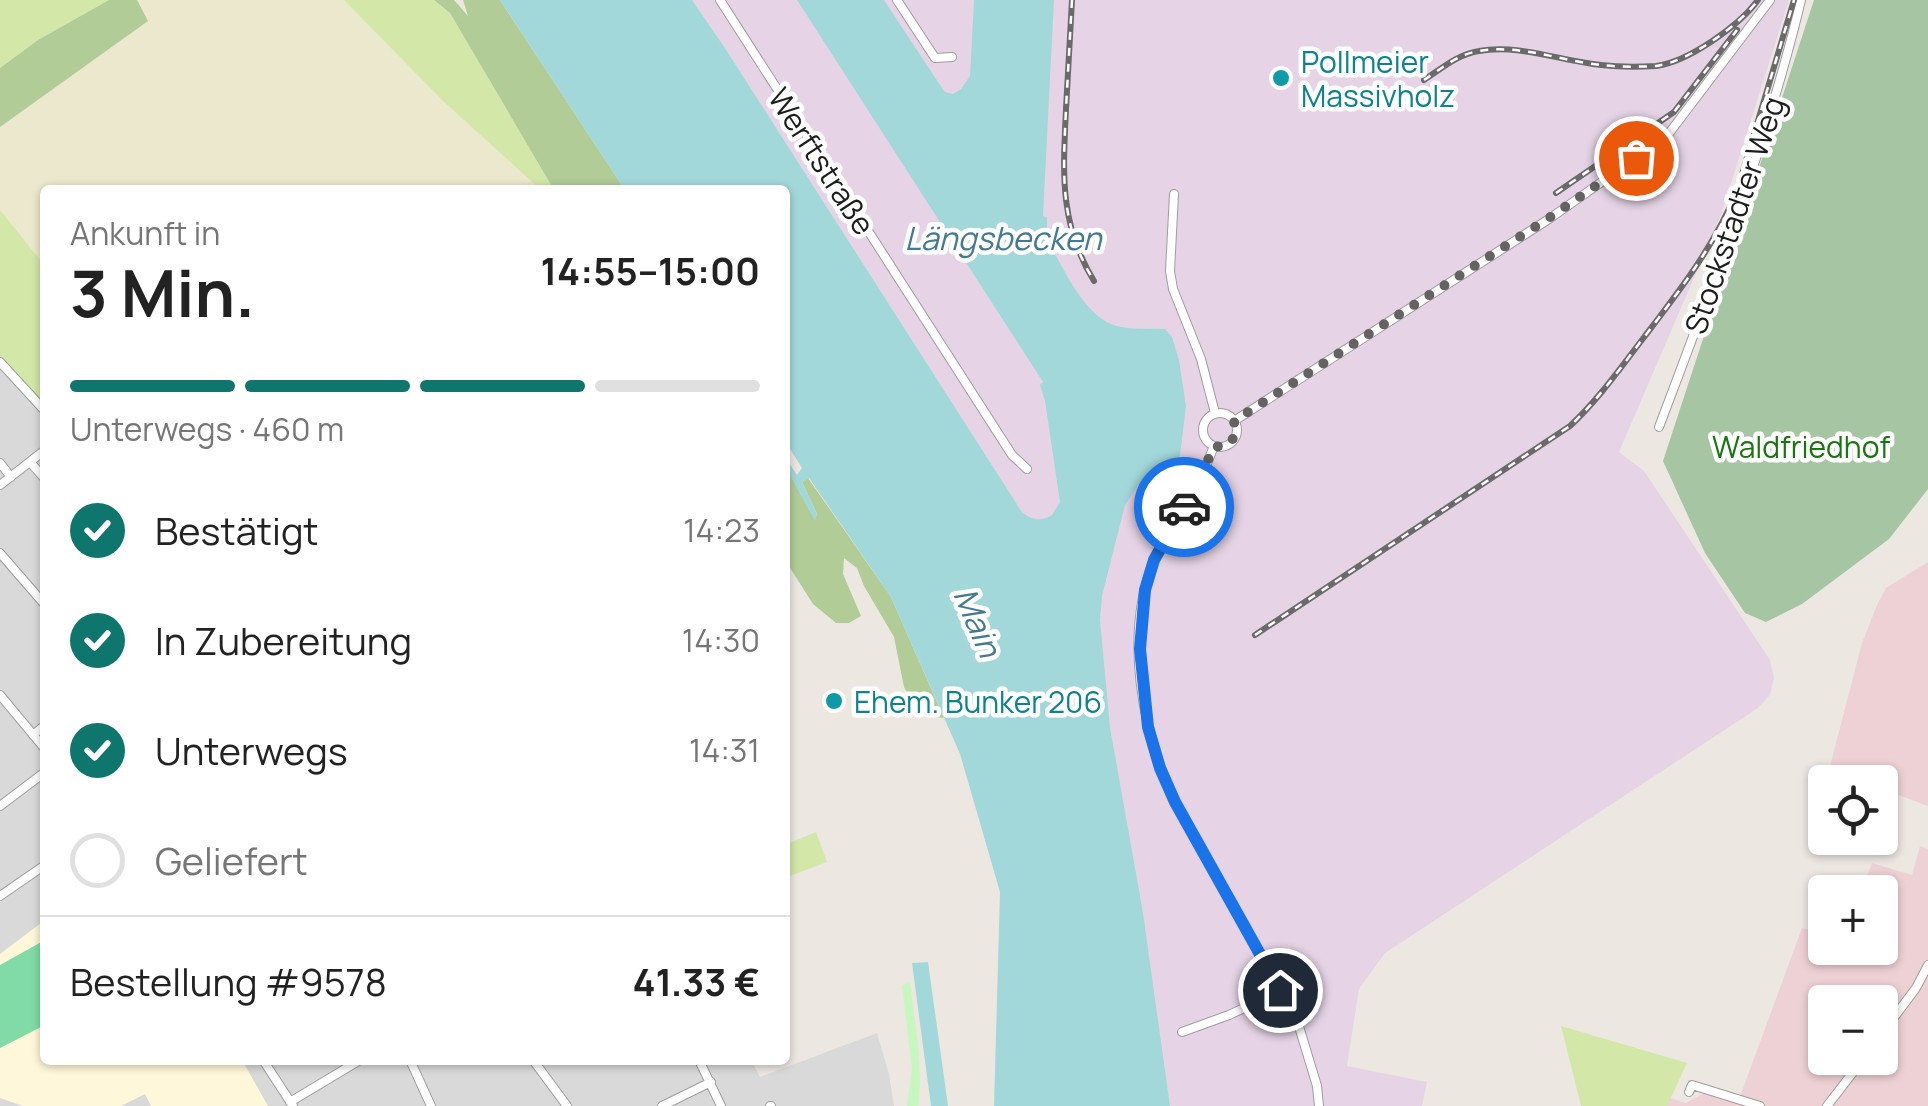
<!DOCTYPE html>
<html lang="de">
<meta charset="utf-8">
<style>
:root{--surface:#fff;--page:#f2f2f2;--text:#222;--muted:#767676;--line:#e0e0e0;--accent:#0f766e}
body{margin:0;font-family:Manrope,sans-serif;background:var(--page);color:var(--text);height:100vh;display:flex;flex-direction:column;font-size:38px;white-space:nowrap}
*{box-sizing:border-box;margin:0}
p{font-size:32px;color:var(--muted)}
.icon{flex:none;width:55px;height:55px;fill:none;stroke:currentColor;stroke-width:2;stroke-linecap:round;stroke-linejoin:round}
.map{position:relative;flex:1;overflow:hidden}
.sheet{position:absolute;left:40px;top:185px;width:750px;height:880px;display:flex;flex-direction:column;background:var(--surface);border-radius:10px;box-shadow:0 2px 8px #0004}
.sheet>*{flex:none}
.fabs{position:absolute;left:1808px;top:765px;display:grid;gap:20px}
.fabs a{display:grid;place-items:center;width:90px;height:90px;border-radius:10px;background:var(--surface);box-shadow:0 2px 8px #0004;font-size:50px}
.pin{position:absolute;display:grid;place-items:center;width:85px;height:85px;color:#fff;margin:-42px;border:5px solid #fff;border-radius:50%;box-shadow:0 2px 10px #0007}
.courier{position:absolute;display:grid;place-items:center;width:100px;height:100px;margin:-50px;border:8px solid #1a73e8;border-radius:50%;background:#fff;color:#222;box-shadow:0 2px 12px #0007}
.summary em{font-style:normal;font-weight:700}
.summary div{display:flex;flex-direction:column-reverse}
.summary{display:flex;align-items:center;justify-content:space-between;height:170px;padding:0 30px}
h1{font-size:65px;font-weight:700;line-height:75px}
.bar{display:grid;grid-template-columns:repeat(4,1fr);gap:15px 10px;align-content:center;height:120px;padding:0 30px}
.bar i{height:12px;border-radius:8px;background:var(--line)}
.bar .selected{background:var(--accent)}
.bar p{grid-column:span 4}
.line{display:flex;align-items:center;gap:25px;padding:0 30px;border-top:2px solid var(--line)}
.line div{flex:1}
ol{padding:0 30px;list-style:none}
li{display:flex;align-items:center;gap:30px;height:110px}
li p{margin-inline-start:auto}
li .icon{padding:10px;border-radius:50%;background:var(--accent);color:#fff;stroke-width:4}
li:last-child{color:var(--muted)}
li i{width:55px;height:55px;border:5px solid var(--line);border-radius:50%}
.map>svg:first-child{display:block}
.residential{fill:#dad9d9}
.commercial{fill:#eed1d5;fill-rule:evenodd}
.industrial{fill:#e6d4e6}
.education{fill:#fef7da}
.farmland{fill:#ece8cd}
.grass{fill:#d3e7a8}
.forest{fill:#b1cc97}
.cemetery{fill:#a5c5a3}
.park{fill:#c5f7be}
.pitch{fill:#81dba7}
.water{fill:#a3d8da}
.lines{fill:none;stroke-linecap:round;stroke-linejoin:round}
.minor-casing{stroke:#9d9d9d;stroke-width:10}
.minor{stroke:#fff;stroke-width:8}
.rail-casing{stroke:#6a6a6a;stroke-width:6}
.rail{stroke:#fff;stroke-width:2.5;stroke-dasharray:8;stroke-linecap:butt}
.done{stroke:#656361;stroke-width:10;stroke-dasharray:0 18}
.route{stroke:#1a73e8;stroke-width:12}
.culture-dot{fill:#0f9aa8;stroke:#fff;stroke-width:4}
.labels{text-anchor:middle;dominant-baseline:central;stroke-width:9;stroke-linejoin:round;paint-order:stroke}
.culture-label{font-size:30px;fill:#0d838f;stroke:#fff;text-anchor:start}
.street-label{font-size:30px;fill:#1c1c1c;stroke:#fff}
.park-label{font-size:30px;fill:#19760e;stroke:#fff}
.water-label{font-size:32px;font-style:italic;fill:#437991;stroke:#fff}
</style>
<div class="map">
<svg width="1928" height="1106" viewBox="0 0 1928 1106">
<rect width="100%" height="100%" fill="#ede7e2"/>
<!-- residential -->
<path class="residential" d="M0,362L45,411V1060H751L760,1077L877,1033L889,1074L894,1106H0Z"/>
<!-- commercial -->
<path class="commercial" d="M1928,562V806L1880,788V782H1868L1830,766L1862,643L1877,605L1886,588Z
M1920,846L1928,849V1106H1667L1670,1098L1686,1103L1706,1092L1738,1102L1802,928L1825,934V948H1880V892H1861L1872,863L1912,875ZM1825,1002H1880V1058H1825Z"/>
<!-- industrial -->
<path class="industrial" d="M692,0H1789L1721,215L1619,452L1644,471L1770,660L1774,678L1770,695L1758,708L1385,953L1359,989L1347,1066L1427,1082L1422,1106H1170L1110,727L1102,661L1029,518L1022,512L725,48Z"/>
<!-- education -->
<path class="education" d="M45,920V1060H242L268,1106H151L145,1094L121,1106H23L0,1098V954Z"/>
<!-- farmland -->
<path class="farmland" d="M137,0H344L443,101L541,190H45V266L0,210V127L147,21Z"/>
<!-- grass -->
<path class="grass" d="M0,0H109L38,40L0,68Z
M344,0H434L450,13L554,190H541L443,101Z
M0,210L45,266V406L0,357Z
M816,832L827,862L785,878V845Z
M1561,1026L1687,1063L1667,1106H1581Z"/>
<!-- forest -->
<path class="forest" d="M109,0H137L148,21L0,127V68L38,40Z
M434,0H454L468,16L463,0H500L625,190H554L450,13Z
M785,466L815,519L817,514L802,482L808,478L891,597L944,718L926,716L914,706L904,687L894,637L864,586L857,568L844,558L843,574L861,616L849,623H836L813,604L785,560Z"/>
<!-- cemetery -->
<path class="cemetery" d="M1814,0H1928V489L1889,539L1802,604L1766,622L1745,613L1705,553L1663,461Z"/>
<!-- park -->
<path class="park" d="M910,983C914,1023 924,1066 918,1106H907L912,1069L902,985Z"/>
<!-- pitch -->
<path class="pitch" d="M45,940V1025L0,1048V965Z"/>
<!-- water -->
<path class="water" d="M500,0H692L725,48L1022,512C1031,520 1041,522 1052,515L1060,502L1045,401L1040,385L1043,382L797,0H884L942,88L945,92L953,94L961,89L970,76L974,0H1054L1043,216L1047,217V237L1051,247C1066,273 1086,318 1117,326C1132,330 1150,328 1165,329L1172,337L1179,360L1186,406L1180,455L1173,465L1138,485L1125,505L1102,596L1100,620L1110,727L1143,913L1170,1106H994L1000,892L960,754L891,597L809,478L802,482L817,514L815,521L785,466V457L797,475L802,468L785,441V190H625Z
M928,962L948,1106H931L912,963Z"/>
<g class="lines">
<defs>
<path id="minor" d="M720,0L1012,455L1027,469
M897,0L935,58L952,57
M1174,194L1170,271L1173,289L1201,359L1215,413
M0,362L45,411
M1203 430a17 17 0 1 1 34 0a17 17 0 1 1-34 0Z
M1234,421L1549,219L1667,136L1770,0
M1659,427C1712,287 1766,146 1801,0
M1214,446C1208,461 1203,475 1195,489C1181,513 1163,536 1153,562C1124,638 1142,731 1175,802L1297,1020L1317,1086L1319,1106
M30,462L45,479
M0,463L11,477
M0,485L45,450
M0,553L45,605
M0,695L45,749
M33,735L45,725
M0,806L45,772
M0,896L45,865
M1182,1032L1229,1015L1281,991
M1880,1036L1916,988L1928,965
M263,1060L293,1106
M410,1060L431,1106
M533,1060L567,1106
M699,1060L721,1106
M1689,1092L1692,1085L1760,1106
M290,1102L360,1060
M662,1106L711,1082
M770,1106H771
M1827,1106L1864,1058"/>
</defs>
<!-- minor casing -->
<use href="#minor" class="minor-casing"/>
<!-- minor -->
<use href="#minor" class="minor"/>
<defs>
<path id="rail" d="M1072,0C1070,36 1068,72 1066,109C1063,173 1059,224 1094,281
M1424,80C1441,69 1458,54 1479,51C1520,44 1561,61 1601,65C1618,67 1639,67 1656,66C1688,62 1739,26 1758,0
M1556,193L1674,112L1737,30
M1255,635L1570,426C1599,399 1621,367 1645,336C1680,290 1715,245 1737,191L1794,0"/>
</defs>
<!-- rail casing -->
<use href="#rail" class="rail-casing"/>
<!-- rail -->
<use href="#rail" class="rail"/>
</g>
<g class="lines">
<!-- done -->
<path class="done" d="M1184,507L1197,486L1214,446L1224,447L1236,436L1234,421L1549,218L1636,158"/>
<!-- route -->
<path class="route" d="M1184,507L1154,560L1145,590L1140,649L1148,727L1160,768L1175,802L1280,990"/>
</g>
<!-- markers -->
<g class="culture-dot">
<circle cx="1281" cy="78" r="10"/>
<circle cx="834" cy="701" r="10"/>
</g>
<g class="labels">
<!-- culture labels -->
<g class="culture-label">
<text x="1301" y="61">Pollmeier<tspan x="1301" dy="34">Massivholz</tspan></text>
<text x="854" y="701">Ehem. Bunker 206</text>
</g>
<!-- street labels -->
<g class="street-label">
<text transform="translate(822 161) rotate(57)">Werftstraße</text>
<text transform="translate(1734 215) rotate(-71)">Stockstadter Weg</text>
</g>
<!-- park labels -->
<g class="park-label">
<text x="1801" y="446">Waldfriedhof</text>
</g>
<!-- water labels -->
<g class="water-label">
<text x="1003" y="238">Längsbecken</text>
<text transform="translate(978 622) rotate(67)">Main</text>
</g>
</g>
</svg>
<div class="fabs">
<a><svg class="icon" aria-label="locate" viewBox="0 0 24 24"><circle cx="12" cy="12" r="6"/><path d="M12 2v4M12 18v4M2 12h4M18 12h4"/></svg></a>
<a>+</a>
<a>−</a>
</div>
<div class="pin" style="left:1636px;top:158px;background:#ea580c"><svg class="icon" aria-label="bag" viewBox="0 0 24 24"><path d="M5 8h14l-1 12H6zM9 8a3 3 0 0 1 6 0"/></svg></div>
<div class="pin" style="left:1280px;top:990px;background:#1f2937"><svg class="icon" aria-label="home" viewBox="0 0 24 24"><path d="M3 11l9-7 9 7M6 9v11h12V9"/></svg></div>
<div class="courier" style="left:1184px;top:507px"><svg class="icon" aria-label="car" viewBox="0 0 24 24"><path d="M5 17H2v-5l4-1 3-4h7l3 4 3 1v5h-3M9 17h6M6 11h13"/><circle cx="7" cy="17" r="2"/><circle cx="17" cy="17" r="2"/></svg></div>
<section class="sheet">
<div class="summary"><div><h1>3 Min.</h1><p>Ankunft in</p></div><em>14:55–15:00</em></div>
<div class="bar"><i class="selected"></i><i class="selected"></i><i class="selected"></i><i></i><p>Unterwegs · 460 m</p></div>
<ol>
<li><svg class="icon" aria-label="check" viewBox="0 0 24 24"><path d="M5 12l5 5 9-10"/></svg>Bestätigt<p>14:23</p></li>
<li><svg class="icon" aria-label="check" viewBox="0 0 24 24"><path d="M5 12l5 5 9-10"/></svg>In Zubereitung<p>14:30</p></li>
<li><svg class="icon" aria-label="check" viewBox="0 0 24 24"><path d="M5 12l5 5 9-10"/></svg>Unterwegs<p>14:31</p></li>
<li><i></i>Geliefert</li>
</ol>
<div class="line" style="height:130px"><div>Bestellung #9578</div><b>41.33 €</b></div>
</section>
</div>
